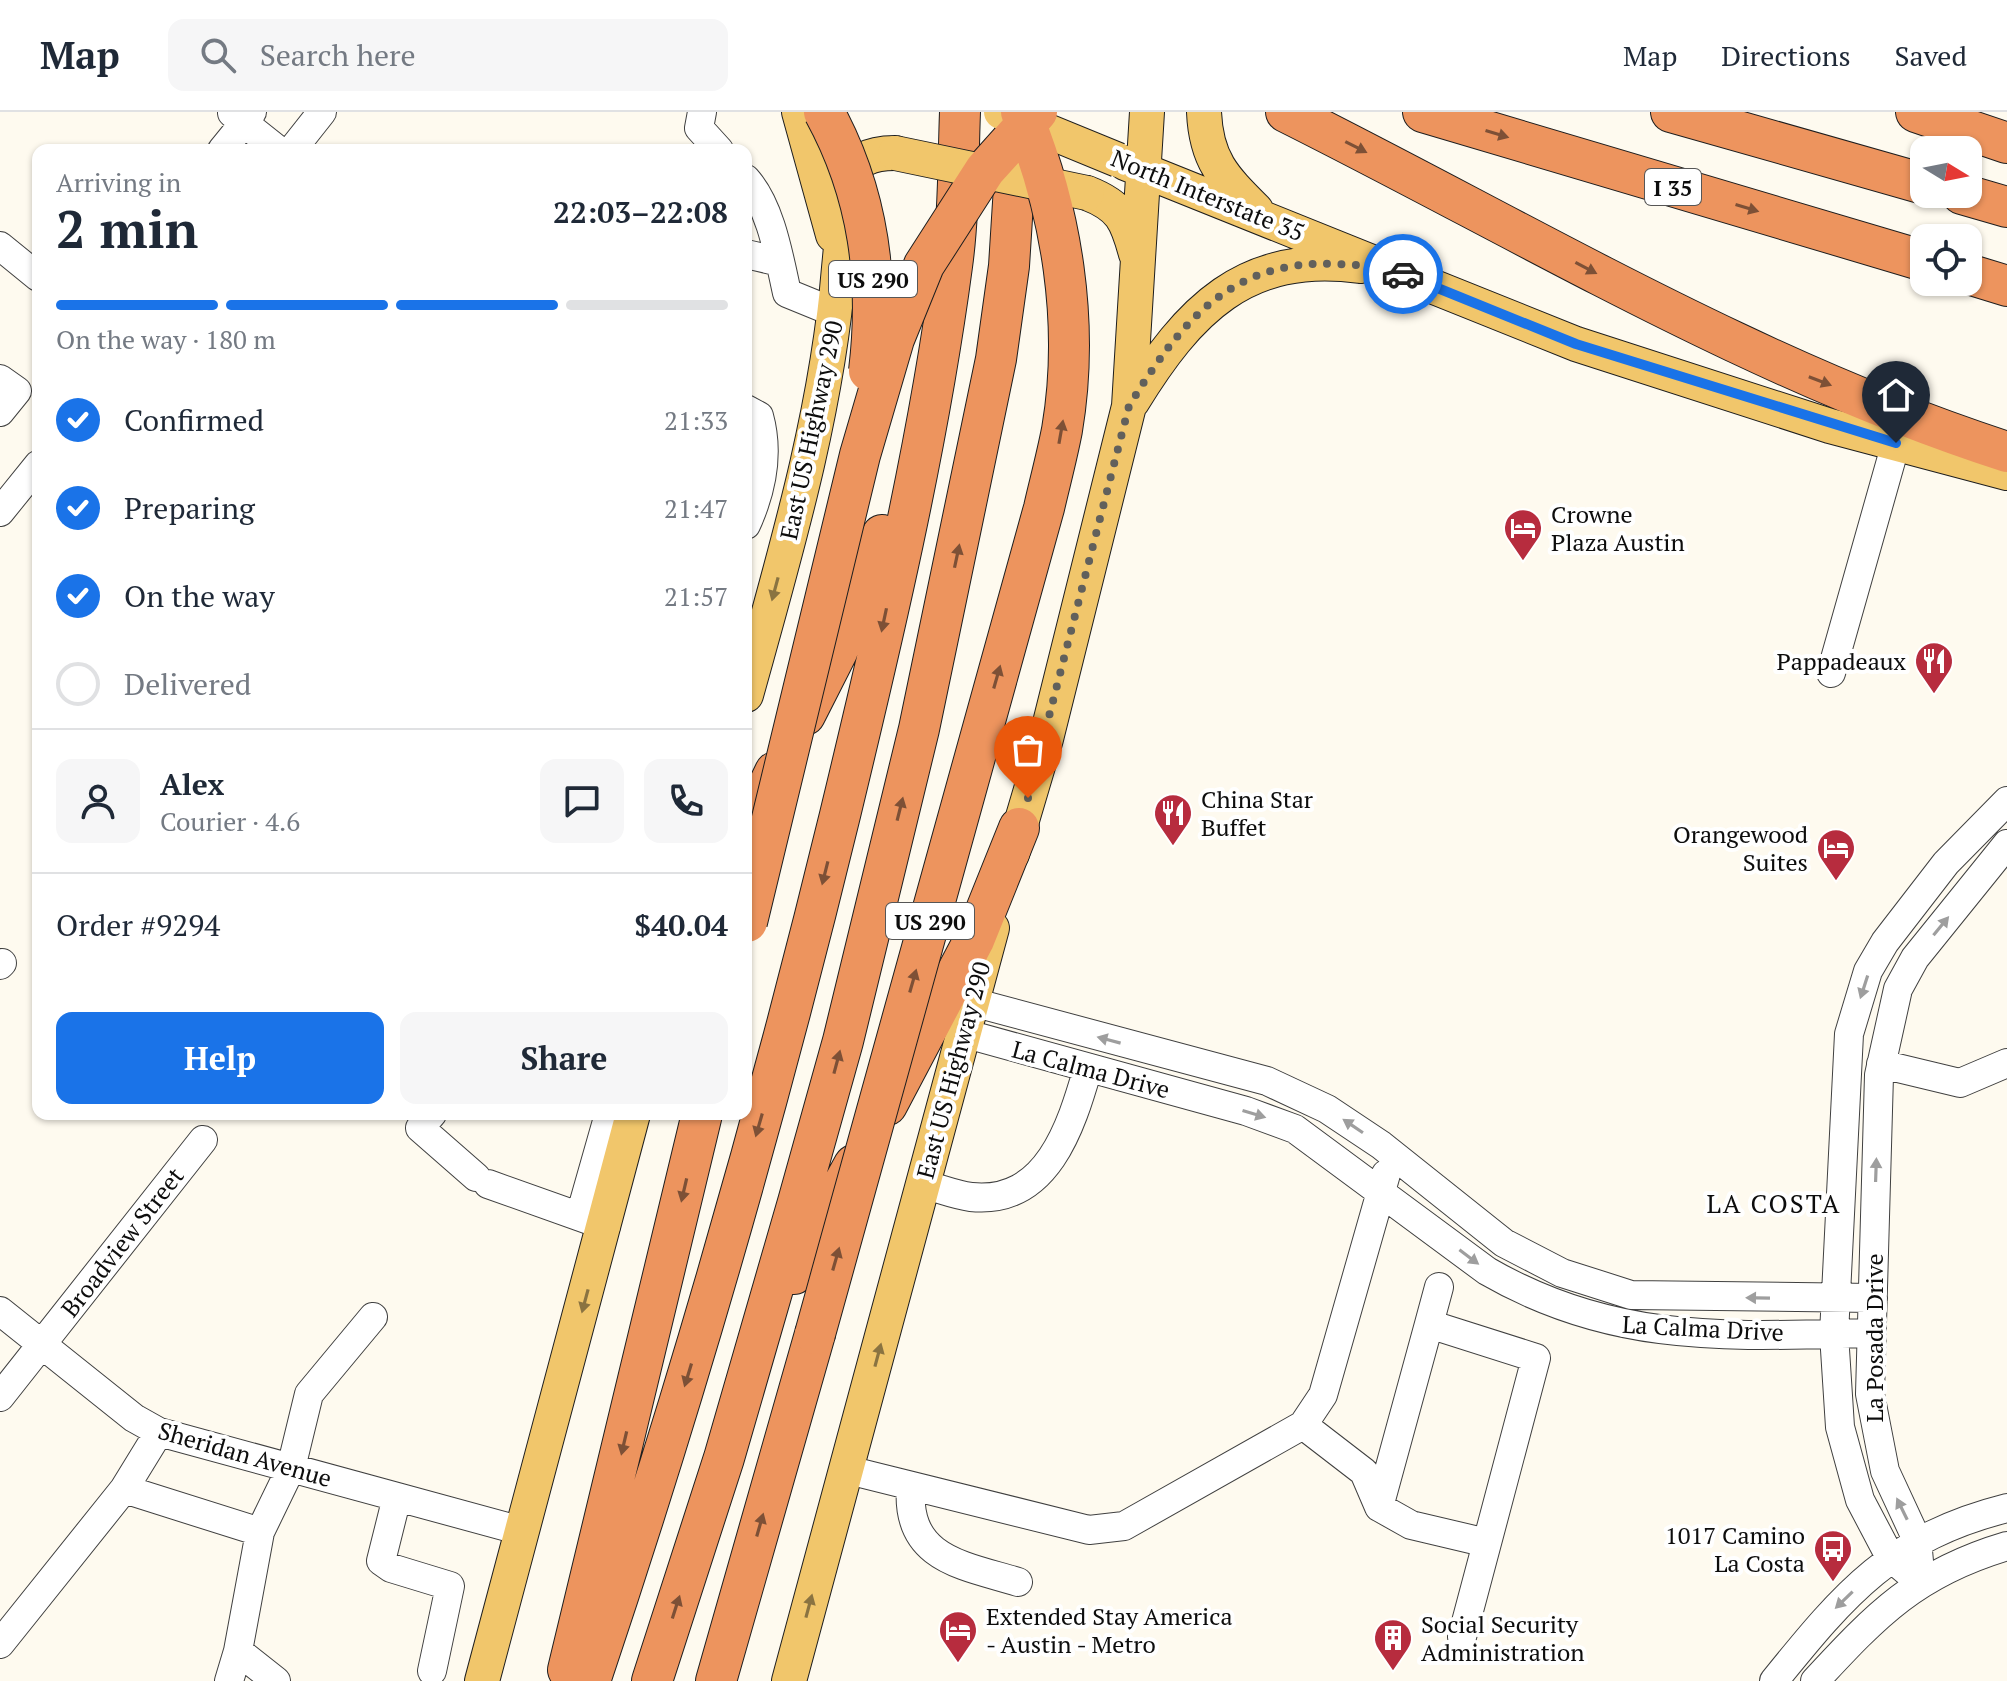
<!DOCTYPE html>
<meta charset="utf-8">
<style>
:root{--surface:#fff;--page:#f6f6f7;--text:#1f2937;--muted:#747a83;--line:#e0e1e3;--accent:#1a73e8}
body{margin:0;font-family:"PT Serif",serif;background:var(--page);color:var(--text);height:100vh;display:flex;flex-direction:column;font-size:30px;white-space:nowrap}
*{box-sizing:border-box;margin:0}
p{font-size:26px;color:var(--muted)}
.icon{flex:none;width:44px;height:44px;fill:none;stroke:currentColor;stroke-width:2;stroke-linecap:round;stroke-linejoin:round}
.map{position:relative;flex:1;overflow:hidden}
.sheet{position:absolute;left:32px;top:32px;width:720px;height:976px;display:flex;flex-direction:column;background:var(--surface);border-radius:16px;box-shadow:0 2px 6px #0004}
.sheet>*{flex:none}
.needle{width:52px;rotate:100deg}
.tools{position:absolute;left:1910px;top:24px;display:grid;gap:16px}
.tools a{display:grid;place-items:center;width:72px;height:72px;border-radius:16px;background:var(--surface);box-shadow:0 2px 6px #0004;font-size:40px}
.pin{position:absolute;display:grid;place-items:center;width:68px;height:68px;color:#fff;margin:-82px -34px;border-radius:50% 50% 50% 0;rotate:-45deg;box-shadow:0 0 8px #0007}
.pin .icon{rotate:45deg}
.courier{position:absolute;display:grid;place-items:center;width:80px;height:80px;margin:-40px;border:6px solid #1a73e8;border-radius:50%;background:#fff;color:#222;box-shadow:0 2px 10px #0007}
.overview em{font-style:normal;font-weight:700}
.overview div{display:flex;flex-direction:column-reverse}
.overview{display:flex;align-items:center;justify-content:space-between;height:136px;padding:0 24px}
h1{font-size:52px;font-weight:700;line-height:60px}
.bar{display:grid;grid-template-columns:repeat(4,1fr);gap:12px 8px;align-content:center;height:96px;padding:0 24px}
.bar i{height:10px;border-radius:6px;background:var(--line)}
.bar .selected{background:var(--accent)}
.bar p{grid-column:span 4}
.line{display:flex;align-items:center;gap:20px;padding:0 24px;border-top:2px solid var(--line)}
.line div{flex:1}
.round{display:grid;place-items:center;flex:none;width:84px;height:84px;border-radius:16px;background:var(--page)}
ol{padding:0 24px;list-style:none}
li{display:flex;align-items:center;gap:24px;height:88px}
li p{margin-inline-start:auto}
li .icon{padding:8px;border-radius:50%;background:var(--accent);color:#fff;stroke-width:4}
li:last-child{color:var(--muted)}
li i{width:44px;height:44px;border:4px solid var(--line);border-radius:50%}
.cta{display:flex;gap:16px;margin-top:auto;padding:16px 24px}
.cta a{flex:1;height:92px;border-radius:16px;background:var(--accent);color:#fff;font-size:32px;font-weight:700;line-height:92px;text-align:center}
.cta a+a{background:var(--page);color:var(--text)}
header{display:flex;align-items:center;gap:48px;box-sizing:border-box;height:112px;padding:0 40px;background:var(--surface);border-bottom:2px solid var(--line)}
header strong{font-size:38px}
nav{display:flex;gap:44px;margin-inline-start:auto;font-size:28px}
.search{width:560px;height:72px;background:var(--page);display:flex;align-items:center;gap:20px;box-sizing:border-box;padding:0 28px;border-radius:16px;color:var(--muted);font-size:30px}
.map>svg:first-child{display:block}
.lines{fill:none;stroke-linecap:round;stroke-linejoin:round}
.minor-casing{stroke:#404040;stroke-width:30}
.major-casing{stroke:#1e1e1e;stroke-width:36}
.highway-casing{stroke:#1e1e1e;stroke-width:42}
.minor{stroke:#fff;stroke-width:28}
.major{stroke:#f1c66b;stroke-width:34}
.highway{stroke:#ed945e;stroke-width:40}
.major-bridge-casing{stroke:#1e1e1e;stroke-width:36;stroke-linecap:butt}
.highway-bridge-casing{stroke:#1e1e1e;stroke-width:42;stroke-linecap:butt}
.major-bridge{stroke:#f1c66b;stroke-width:34}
.highway-bridge{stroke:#ed945e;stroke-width:40}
.oneway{fill:#7d5036}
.oneway2{fill:#8a7341}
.oneway3{fill:#9e9e9e}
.done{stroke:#61605c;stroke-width:8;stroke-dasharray:0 14.4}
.route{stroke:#1a73e8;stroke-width:10}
.labels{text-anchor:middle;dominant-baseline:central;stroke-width:8;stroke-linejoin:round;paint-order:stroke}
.shield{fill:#fff;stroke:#565656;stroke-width:2}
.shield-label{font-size:22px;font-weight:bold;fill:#0d0d0d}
.street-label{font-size:24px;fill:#0d0d0d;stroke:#fff}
.poi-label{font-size:24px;fill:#0d0d0d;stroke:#fff;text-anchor:start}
.neighbourhood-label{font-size:26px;letter-spacing:2px;fill:#0d0d0d;stroke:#fff}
</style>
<header>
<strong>Map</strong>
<div class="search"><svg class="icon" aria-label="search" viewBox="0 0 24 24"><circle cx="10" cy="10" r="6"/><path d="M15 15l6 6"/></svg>Search here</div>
<nav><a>Map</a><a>Directions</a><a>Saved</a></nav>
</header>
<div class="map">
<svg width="2007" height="1569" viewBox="0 0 2007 1569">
<rect width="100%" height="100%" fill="#fefaef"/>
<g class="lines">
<defs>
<path id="minor" d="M252,0L244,11L278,38
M702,0L699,16L719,38
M222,38L244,11L232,1
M292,38L322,0
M746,67C771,95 779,145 787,181L836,201
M0,134L38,165
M746,142L780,150
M0,267L17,279L0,300
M746,297L759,304C769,340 762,378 746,413
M0,400L38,353
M1831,561L1896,331
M0,853L2,851
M972,890L1267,969L1327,997L1381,1033L1504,1131L1562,1161L1631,1183L1873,1186
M963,921L1246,999L1295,1017L1487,1159C1615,1233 1730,1224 1872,1221
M1881,952L1960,971L2007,951
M432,1002L420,1016L476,1065
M488,1072L606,1114
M922,1072C938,1076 955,1083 971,1085C1047,1093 1071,1015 1088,956
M580,1104L609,1002
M0,1199L134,1306L159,1320L522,1419
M1429,1212L1439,1175
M0,1285L203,1028
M1303,1313L1364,1360L1379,1395L1411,1413L1487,1431L1536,1246L1429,1212L1379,1395
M848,1358L1089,1418L1124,1414L1303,1313L1323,1283L1386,1062
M911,1374C905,1447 962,1453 1018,1470
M124,1377L260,1420L291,1356L309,1282L373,1205
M397,1385L381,1449L391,1456L450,1474L432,1559
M260,1420L238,1539L276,1569
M1921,1471L1890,1445L1860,1388L1840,1315L1834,1222L1849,922L1868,859L1885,830L1946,751L2007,689
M1921,1471L1917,1428L1885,1359L1870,1282L1879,963L1898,877L1915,846L2007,732
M1462,1525L1487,1431
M0,1532L124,1377L159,1320
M229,1569L238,1539
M1774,1569C1845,1481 1892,1425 2007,1396
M1815,1569C1877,1502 1916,1461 2007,1434"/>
<path id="major" d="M799,0L833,123
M1204,0C1206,48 1223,65 1256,98
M1125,51L1576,232L1830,314L2007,361
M844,70C857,48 868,41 895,41
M1087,81C1121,94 1127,108 1136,142
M1132,290C1188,199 1245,138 1360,154
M746,583C785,442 827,302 839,156C842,124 846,90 843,59
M1012,742L1046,627L1129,294L1147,0
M482,1569L633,1002
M789,1569L992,816"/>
<path id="highway" d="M1286,0C1524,119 1753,258 2007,340
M1423,0L1924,149
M1671,0L1924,72
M1916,0L2007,31
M1962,82L2007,95
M1968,162L2007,174
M805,603L837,540L882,423
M746,720L775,660
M887,993L974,828L1019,716
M794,1162L854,1053
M568,1558L702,1002
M590,1569C686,1284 769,995 840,703C883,525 928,335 952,154C959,104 958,51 960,0
M652,1569L724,1346L798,1090L843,929L919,617L996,247L1009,154L1017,27
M716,1569L815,1222"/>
</defs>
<!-- minor casing -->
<use href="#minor" class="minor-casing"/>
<!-- major casing -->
<use href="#major" class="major-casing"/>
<!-- highway casing -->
<use href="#highway" class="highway-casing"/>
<!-- minor -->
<use href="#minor" class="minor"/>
<!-- major -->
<use href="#major" class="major"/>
<!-- highway -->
<use href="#highway" class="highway"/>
<defs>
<path id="major-bridge" d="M1001,0L1118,48
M895,41L1087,81"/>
<path id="highway-bridge" d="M824,0C869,82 880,168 869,259
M747,810L860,343L894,227L924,153L985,58L1037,0
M815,1222L1044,396C1050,370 1057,344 1062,318C1080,212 1062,99 1021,0"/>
</defs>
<!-- major-bridge casing -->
<use href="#major-bridge" class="major-bridge-casing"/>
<!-- highway-bridge casing -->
<use href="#highway-bridge" class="highway-bridge-casing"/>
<!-- major-bridge -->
<use href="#major-bridge" class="major-bridge"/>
<!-- highway-bridge -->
<use href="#highway-bridge" class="highway-bridge"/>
</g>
<!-- one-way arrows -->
<defs><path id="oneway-solid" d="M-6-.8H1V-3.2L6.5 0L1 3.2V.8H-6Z" transform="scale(2)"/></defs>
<g class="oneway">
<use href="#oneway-solid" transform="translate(1497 22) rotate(17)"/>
<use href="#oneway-solid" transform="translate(1356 35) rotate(27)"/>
<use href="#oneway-solid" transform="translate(1747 96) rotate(17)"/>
<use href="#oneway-solid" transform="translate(1586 156) rotate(28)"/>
<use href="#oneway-solid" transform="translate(1820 269) rotate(21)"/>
<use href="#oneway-solid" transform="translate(1061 320) rotate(-80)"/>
<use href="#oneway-solid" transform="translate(957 444) rotate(-78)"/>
<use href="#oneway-solid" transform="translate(884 508) rotate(102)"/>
<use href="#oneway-solid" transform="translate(997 565) rotate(-74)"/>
<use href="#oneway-solid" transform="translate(900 697) rotate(-76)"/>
<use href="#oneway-solid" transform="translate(825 761) rotate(104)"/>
<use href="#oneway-solid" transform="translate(913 869) rotate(-74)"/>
<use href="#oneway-solid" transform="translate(837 950) rotate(-75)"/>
<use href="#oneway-solid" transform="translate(759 1013) rotate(106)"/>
<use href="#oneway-solid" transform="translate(684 1078) rotate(103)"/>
<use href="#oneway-solid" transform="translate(836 1147) rotate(-74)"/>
<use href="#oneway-solid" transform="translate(688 1263) rotate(107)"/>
<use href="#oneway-solid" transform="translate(624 1331) rotate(103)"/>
<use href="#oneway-solid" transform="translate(760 1413) rotate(-74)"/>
<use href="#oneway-solid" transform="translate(676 1495) rotate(-72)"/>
</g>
<g class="oneway2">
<use href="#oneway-solid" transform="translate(775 477) rotate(105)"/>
<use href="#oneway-solid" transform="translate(585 1189) rotate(105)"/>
<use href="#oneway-solid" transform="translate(878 1243) rotate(-75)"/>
<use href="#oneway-solid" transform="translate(809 1494) rotate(-75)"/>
</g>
<g class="oneway3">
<use href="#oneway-solid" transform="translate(1941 814) rotate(-51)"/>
<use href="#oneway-solid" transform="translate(1864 875) rotate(108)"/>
<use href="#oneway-solid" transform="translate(1109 928) rotate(-165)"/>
<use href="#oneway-solid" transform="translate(1254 1002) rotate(17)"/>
<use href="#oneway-solid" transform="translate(1353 1014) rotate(-146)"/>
<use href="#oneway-solid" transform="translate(1876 1058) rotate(-88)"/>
<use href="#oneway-solid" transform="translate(1469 1145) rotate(37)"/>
<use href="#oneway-solid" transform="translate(1758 1186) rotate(-179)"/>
<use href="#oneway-solid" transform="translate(1902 1397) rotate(-116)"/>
<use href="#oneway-solid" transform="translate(1844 1488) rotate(136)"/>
</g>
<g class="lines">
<!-- done -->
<path class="done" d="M1028,686L1129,294C1180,211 1230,147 1336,152C1358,153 1382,154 1403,162"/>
<!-- route -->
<path class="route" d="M1403,162L1576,232L1896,331"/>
</g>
<!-- icons -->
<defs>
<symbol id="hotel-pin" viewBox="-11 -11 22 30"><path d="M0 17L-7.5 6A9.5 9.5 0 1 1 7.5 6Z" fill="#b72c3e" stroke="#fff"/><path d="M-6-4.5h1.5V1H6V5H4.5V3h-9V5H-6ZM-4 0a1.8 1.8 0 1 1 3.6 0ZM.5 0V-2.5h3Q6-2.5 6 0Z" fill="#fff"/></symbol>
<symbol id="restaurant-pin" viewBox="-11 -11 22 30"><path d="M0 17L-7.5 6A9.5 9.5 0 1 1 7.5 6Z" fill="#b72c3e" stroke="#fff"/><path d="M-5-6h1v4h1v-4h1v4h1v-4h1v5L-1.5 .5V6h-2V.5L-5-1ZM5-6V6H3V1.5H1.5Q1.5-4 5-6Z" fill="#fff"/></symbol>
<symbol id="bus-pin" viewBox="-11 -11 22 30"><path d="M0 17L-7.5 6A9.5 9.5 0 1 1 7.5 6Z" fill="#b72c3e" stroke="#fff"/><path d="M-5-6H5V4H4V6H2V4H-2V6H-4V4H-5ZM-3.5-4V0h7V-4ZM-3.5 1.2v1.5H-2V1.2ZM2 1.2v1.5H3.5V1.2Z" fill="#fff"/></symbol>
<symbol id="building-pin" viewBox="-11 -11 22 30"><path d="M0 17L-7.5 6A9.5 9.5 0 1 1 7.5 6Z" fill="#b72c3e" stroke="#fff"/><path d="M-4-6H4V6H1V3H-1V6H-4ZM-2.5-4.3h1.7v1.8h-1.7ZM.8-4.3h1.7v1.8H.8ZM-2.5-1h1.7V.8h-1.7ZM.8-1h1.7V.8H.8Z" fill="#fff"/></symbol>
</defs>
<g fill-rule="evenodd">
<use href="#hotel-pin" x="1501" y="394" width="44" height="60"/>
<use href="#restaurant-pin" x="1912" y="527" width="44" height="60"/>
<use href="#restaurant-pin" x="1151" y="679" width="44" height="60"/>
<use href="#hotel-pin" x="1814" y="714" width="44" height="60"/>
<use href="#bus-pin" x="1811" y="1415" width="44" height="60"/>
<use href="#hotel-pin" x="936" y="1496" width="44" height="60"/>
<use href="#building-pin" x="1371" y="1504" width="44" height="60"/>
</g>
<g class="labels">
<!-- shield labels -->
<g class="shield">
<rect x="1645" y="57" width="56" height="36" rx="6"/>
<rect x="829" y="149" width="88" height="36" rx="6"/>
<rect x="886" y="791" width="88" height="36" rx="6"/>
</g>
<g class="shield-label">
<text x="1673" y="75">I 35</text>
<text x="873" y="167">US 290</text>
<text x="930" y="809">US 290</text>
</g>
<!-- street labels -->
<g class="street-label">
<text transform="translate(1208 83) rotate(22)">North Interstate 35</text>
<text transform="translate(811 318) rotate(-78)">East US Highway 290</text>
<text transform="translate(1091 957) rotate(15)">La Calma Drive</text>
<text transform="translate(953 958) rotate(-75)">East US Highway 290</text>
<text transform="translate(122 1130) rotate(-52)">Broadview Street</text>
<text transform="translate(1703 1216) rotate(3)">La Calma Drive</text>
<text transform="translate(1874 1226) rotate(-90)">La Posada Drive</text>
<text transform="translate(245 1342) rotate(16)">Sheridan Avenue</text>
</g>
<!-- poi labels -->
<g class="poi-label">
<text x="1551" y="402">Crowne<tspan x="1551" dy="28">Plaza Austin</tspan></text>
<text x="1906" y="549" text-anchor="end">Pappadeaux</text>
<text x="1201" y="687">China Star<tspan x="1201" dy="28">Buffet</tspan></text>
<text x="1808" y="722" text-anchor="end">Orangewood<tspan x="1808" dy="28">Suites</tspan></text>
<text x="1805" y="1423" text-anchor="end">1017 Camino<tspan x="1805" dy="28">La Costa</tspan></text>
<text x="986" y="1504">Extended Stay America<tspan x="986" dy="28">- Austin - Metro</tspan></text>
<text x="1421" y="1512">Social Security<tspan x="1421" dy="28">Administration</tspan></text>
</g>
<!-- neighbourhood labels -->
<g class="neighbourhood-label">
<text x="1774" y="1091">LA COSTA</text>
</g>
</g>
</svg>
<div class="tools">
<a><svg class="needle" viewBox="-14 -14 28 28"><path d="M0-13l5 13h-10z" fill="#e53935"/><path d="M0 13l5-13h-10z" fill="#747a83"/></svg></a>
<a><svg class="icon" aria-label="locate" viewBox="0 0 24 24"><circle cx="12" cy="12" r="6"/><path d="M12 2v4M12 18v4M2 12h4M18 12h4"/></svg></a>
</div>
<div class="pin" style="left:1028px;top:686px;background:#ea580c"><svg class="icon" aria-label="bag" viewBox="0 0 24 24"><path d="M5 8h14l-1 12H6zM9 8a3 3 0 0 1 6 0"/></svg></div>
<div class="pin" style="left:1896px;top:331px;background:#1f2937"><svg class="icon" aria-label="home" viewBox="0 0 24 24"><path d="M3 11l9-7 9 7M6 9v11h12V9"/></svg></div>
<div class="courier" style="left:1403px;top:162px"><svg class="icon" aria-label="car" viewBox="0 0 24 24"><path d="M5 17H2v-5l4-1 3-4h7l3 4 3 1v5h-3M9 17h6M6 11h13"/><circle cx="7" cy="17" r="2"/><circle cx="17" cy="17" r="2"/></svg></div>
<section class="sheet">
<div class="overview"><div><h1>2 min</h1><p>Arriving in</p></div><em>22:03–22:08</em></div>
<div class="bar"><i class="selected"></i><i class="selected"></i><i class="selected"></i><i></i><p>On the way · 180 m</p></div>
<ol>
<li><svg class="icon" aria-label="check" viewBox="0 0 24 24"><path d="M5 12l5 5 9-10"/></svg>Confirmed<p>21:33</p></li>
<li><svg class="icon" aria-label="check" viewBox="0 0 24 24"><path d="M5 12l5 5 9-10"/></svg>Preparing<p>21:47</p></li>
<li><svg class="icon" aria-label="check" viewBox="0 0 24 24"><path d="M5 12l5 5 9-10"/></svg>On the way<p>21:57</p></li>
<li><i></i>Delivered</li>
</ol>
<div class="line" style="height:144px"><a class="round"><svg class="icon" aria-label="person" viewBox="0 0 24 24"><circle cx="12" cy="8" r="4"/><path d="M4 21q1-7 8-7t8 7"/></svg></a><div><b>Alex</b><p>Courier · 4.6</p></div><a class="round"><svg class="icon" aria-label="chat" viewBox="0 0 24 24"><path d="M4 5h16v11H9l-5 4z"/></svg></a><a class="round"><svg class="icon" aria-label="phone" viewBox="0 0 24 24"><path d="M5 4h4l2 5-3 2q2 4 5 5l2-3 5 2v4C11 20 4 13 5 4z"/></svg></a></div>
<div class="line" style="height:104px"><div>Order #9294</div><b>$40.04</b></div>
<div class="cta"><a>Help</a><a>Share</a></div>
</section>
</div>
